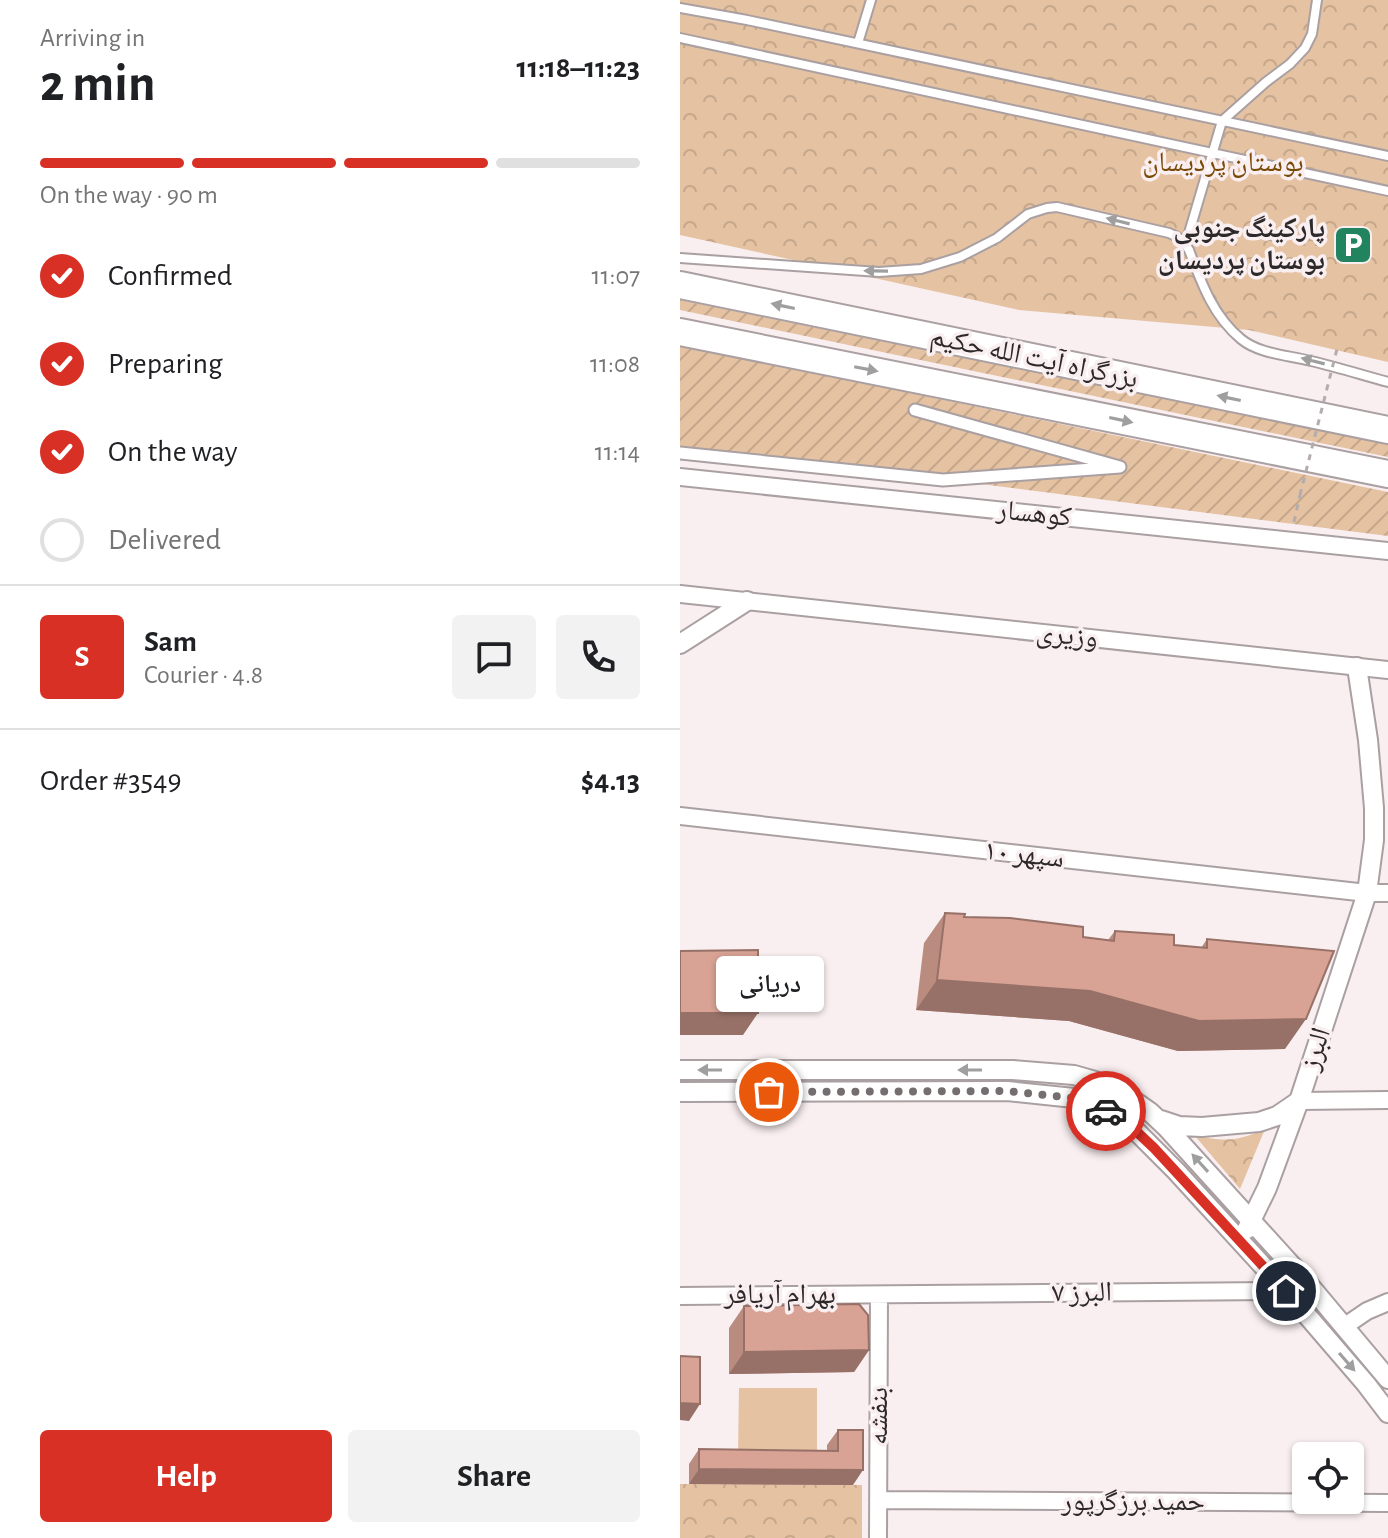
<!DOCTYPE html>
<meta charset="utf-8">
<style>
:root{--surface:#fff;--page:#f2f2f2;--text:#202124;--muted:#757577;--line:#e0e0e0;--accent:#d93025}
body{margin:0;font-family:"Alegreya Sans","Noto Naskh Arabic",sans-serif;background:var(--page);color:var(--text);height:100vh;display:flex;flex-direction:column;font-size:30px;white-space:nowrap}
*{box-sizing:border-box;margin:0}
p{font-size:26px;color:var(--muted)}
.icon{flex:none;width:44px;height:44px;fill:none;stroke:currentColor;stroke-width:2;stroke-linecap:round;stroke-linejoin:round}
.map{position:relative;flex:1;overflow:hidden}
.drawer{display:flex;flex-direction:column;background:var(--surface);width:680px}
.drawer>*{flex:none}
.tools{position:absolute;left:612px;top:1442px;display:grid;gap:16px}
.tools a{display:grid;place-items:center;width:72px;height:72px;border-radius:8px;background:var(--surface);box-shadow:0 2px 6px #0004;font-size:40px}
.pin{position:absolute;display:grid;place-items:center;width:68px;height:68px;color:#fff;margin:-34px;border:4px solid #fff;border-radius:50%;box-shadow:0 2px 8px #0007}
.courier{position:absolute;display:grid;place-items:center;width:80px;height:80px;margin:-40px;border:6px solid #d93025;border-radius:50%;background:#fff;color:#222;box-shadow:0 2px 10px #0007}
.bubble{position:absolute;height:56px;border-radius:8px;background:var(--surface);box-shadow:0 2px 6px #0004;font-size:26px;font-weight:600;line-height:56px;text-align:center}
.overview em{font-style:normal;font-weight:600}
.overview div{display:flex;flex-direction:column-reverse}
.overview{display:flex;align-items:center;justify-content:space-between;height:136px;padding:0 40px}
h1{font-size:52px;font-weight:600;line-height:60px}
.bar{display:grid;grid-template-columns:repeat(4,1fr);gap:12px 8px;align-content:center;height:96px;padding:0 40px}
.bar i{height:10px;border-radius:6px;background:var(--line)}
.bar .on{background:var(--accent)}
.bar p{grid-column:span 4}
.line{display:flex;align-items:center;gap:20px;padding:0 40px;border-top:2px solid var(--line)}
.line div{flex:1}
.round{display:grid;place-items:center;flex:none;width:84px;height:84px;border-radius:8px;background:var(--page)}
ol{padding:0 40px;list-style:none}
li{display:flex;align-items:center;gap:24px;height:88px}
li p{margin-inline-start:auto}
li .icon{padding:8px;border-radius:50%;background:var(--accent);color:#fff;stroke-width:4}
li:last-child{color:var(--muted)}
li i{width:44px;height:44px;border:4px solid var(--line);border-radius:50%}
.primary-button{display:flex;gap:16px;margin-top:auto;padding:16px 40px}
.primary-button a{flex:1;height:92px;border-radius:8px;background:var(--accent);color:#fff;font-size:32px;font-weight:600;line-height:92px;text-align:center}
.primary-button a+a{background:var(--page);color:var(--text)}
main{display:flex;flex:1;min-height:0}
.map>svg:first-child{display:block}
.park{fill:url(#park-crowns)}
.garden{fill:url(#garden-furrows)}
.pitch{fill:#e5c2a1}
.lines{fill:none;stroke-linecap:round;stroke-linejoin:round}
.service-casing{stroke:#aaa0a2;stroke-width:12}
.pedestrian-casing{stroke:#aaa0a2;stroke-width:15}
.minor-casing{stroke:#aaa0a2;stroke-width:20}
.tertiary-casing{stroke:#aaa0a2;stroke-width:22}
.trunk-casing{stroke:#aaa0a2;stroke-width:30}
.path{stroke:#b5acae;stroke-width:3;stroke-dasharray:6 6;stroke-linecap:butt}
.service{stroke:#fff;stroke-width:8}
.pedestrian{stroke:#fff;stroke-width:11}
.minor{stroke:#fff;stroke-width:16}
.tertiary{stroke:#fff;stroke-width:18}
.trunk{stroke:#fff;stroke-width:26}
.path-bridge{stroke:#b5acae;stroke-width:3;stroke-dasharray:6 6;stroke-linecap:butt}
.wall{fill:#ba8b7f}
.shaded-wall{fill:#977168}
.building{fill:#d8a294;stroke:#977168;stroke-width:2}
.oneway{fill:#a09f9f}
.done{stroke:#746e6f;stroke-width:8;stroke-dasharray:0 14.4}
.route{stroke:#d93025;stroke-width:10}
.labels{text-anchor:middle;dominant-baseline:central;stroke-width:7;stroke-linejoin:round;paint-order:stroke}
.park-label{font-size:28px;fill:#794906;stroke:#f9eef0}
.poi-label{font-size:28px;font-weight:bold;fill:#2d292a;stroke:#f9eef0;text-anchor:end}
.street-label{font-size:28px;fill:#2d292a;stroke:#f9eef0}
</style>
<main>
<section class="drawer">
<div class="overview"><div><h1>2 min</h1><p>Arriving in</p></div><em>11:18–11:23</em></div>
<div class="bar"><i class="on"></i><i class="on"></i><i class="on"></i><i></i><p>On the way · 90 m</p></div>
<ol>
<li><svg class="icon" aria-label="check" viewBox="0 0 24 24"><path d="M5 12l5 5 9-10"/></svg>Confirmed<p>11:07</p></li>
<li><svg class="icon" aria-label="check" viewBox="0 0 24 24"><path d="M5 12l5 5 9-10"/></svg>Preparing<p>11:08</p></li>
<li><svg class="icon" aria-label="check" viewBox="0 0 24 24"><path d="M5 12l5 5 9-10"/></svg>On the way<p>11:14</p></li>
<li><i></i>Delivered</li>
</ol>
<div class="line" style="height:144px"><b class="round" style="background:var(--accent);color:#fff">S</b><div><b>Sam</b><p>Courier · 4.8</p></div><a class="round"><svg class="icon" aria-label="chat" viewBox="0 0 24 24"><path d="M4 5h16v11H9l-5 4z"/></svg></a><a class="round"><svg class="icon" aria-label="phone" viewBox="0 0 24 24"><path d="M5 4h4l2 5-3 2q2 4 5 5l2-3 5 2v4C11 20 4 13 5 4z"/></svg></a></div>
<div class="line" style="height:104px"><div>Order #3549</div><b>$4.13</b></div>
<div class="primary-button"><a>Help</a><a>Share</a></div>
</section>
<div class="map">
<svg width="708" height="1538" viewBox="0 0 708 1538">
<defs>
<pattern id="park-crowns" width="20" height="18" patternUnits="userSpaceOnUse" patternTransform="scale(2)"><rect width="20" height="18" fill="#e5c2a1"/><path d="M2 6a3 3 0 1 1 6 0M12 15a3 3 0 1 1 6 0" fill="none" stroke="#c5a78b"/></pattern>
<pattern id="garden-furrows" width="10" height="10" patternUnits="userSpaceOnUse" patternTransform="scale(2)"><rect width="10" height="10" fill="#e5c2a1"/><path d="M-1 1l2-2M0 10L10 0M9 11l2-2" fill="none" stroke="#c5a78b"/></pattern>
</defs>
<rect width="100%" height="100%" fill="#f9eef0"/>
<!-- park -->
<path class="park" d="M0,0H708V362L569,330L339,310L0,235Z
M585,1129L560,1189L515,1136C546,1141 556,1142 585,1129Z
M0,1484L182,1485V1538H0Z"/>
<!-- garden -->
<path class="garden" d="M0,300L708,444V457L0,310Z
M0,345L708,492V536L293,483L0,453Z"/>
<!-- pitch -->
<path class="pitch" d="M59,1388H137V1456L58,1455Z"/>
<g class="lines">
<defs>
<path id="service" d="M0,8L67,20L708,156
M0,38L708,191
M178,43L191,0
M506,243L542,121L586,82L610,64L625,48L632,34L637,0
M0,258L199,272L241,269L280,257L317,238L348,214L367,208L377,207L489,233C499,237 504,241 509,250C521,282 533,316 561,339C579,354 608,355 631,361C657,367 682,375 708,382"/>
<path id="pedestrian" d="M0,453L263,480L440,467L235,410"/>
<path id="minor" d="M0,477L708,551
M0,594L708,670
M0,816L687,893H708
M619,1101L708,1100
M0,1296L606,1291
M665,1326L687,1311L708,1302
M198,1500L708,1503
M198,1538L199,1295"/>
<path id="tertiary" d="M0,644L67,601
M0,1070H333L394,1075L415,1081L453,1100L470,1112L487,1128L625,1280L708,1379
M0,1092L327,1091L394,1098L412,1104L437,1118L457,1132L496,1171L606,1291L686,1384L708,1413
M481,1120L499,1126L522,1127L579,1122L597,1116L619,1101
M567,1229L587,1188L619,1101L687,893L694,840V808L688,740L677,667"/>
<path id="trunk" d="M0,285L708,430
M0,332L708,474"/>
</defs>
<!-- service casing -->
<use href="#service" class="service-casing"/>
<!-- pedestrian casing -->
<use href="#pedestrian" class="pedestrian-casing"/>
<!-- minor casing -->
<use href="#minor" class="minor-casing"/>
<!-- tertiary casing -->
<use href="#tertiary" class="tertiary-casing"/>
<!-- trunk casing -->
<use href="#trunk" class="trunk-casing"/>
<!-- path -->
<path class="path" d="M614,522L620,495"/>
<!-- service -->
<use href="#service" class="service"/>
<!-- pedestrian -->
<use href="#pedestrian" class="pedestrian"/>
<!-- minor -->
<use href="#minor" class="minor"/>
<!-- tertiary -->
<use href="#tertiary" class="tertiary"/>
<!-- trunk -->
<use href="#trunk" class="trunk"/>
<!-- path-bridge -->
<path class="path-bridge" d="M620,495L657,349"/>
</g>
<!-- wall -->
<path class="wall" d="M265,913L403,937L428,940L435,931L494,945L521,948L527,939L605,1049L498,1051L389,1021L236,1010L244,943Z
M64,1306L189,1350L174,1372L49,1374V1328Z
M158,1430L173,1485L9,1484V1464L19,1449L147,1451V1445Z"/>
<!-- shaded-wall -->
<path class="shaded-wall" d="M257,980L410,991L626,1019L605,1049L498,1051L389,1021L236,1010Z
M0,1013H78L63,1035H0Z
M189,1350L174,1372L49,1374L64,1352Z
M0,1403L20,1404L9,1421L0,1420Z
M19,1469L183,1470L173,1485L9,1484Z"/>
<!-- building -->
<path class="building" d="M265,913L285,914L284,917L330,918L403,927V937L434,941L435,931L494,935V945L527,948V939L654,951L626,1019L519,1021L410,991L257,980Z
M78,950V1013H0V951Z
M179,1304L188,1315L189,1350L64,1352V1306Z
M0,1356L20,1357V1404L0,1403Z
M158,1430H183V1470L19,1469V1449L158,1451Z"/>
<!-- one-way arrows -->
<defs><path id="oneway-solid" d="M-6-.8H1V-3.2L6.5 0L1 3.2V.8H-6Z" transform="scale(2)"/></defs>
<g class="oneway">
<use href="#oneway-solid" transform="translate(438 221) rotate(-166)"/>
<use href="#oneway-solid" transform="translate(196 271) rotate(-179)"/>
<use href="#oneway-solid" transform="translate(103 306) rotate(-168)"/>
<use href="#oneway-solid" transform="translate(633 361) rotate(-166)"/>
<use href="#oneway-solid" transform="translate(186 369) rotate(11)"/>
<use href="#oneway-solid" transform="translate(549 398) rotate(-168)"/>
<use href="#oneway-solid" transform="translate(441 420) rotate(12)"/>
<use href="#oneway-solid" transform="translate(30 1070) rotate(180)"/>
<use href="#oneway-solid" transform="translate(290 1070) rotate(180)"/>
<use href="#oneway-solid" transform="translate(520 1163) rotate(-132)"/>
<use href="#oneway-solid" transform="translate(667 1362) rotate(49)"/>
</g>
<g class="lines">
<!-- done -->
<path class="done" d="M89,1092L327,1091L394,1098L426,1111"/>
<!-- route -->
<path class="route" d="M426,1111L457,1132L474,1148L606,1291"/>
</g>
<!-- icons -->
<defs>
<symbol id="parking-square" viewBox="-11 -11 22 22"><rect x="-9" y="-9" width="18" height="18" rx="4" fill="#21845e" stroke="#f9eef0"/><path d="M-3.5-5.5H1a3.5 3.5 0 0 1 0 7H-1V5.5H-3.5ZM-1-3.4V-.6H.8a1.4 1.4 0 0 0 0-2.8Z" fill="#fff"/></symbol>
</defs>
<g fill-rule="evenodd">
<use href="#parking-square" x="651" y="223" width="44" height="44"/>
</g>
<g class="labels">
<!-- park labels -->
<g class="park-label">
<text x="543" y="163">بوستان پردیسان</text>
</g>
<!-- poi labels -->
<g class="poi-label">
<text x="645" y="229">پارکینگ جنوبی<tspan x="645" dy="32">بوستان پردیسان</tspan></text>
</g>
<!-- street labels -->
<g class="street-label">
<text transform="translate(354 358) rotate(12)">بزرگراه آیت الله حکیم</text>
<text transform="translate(354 514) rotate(6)">کوهسار</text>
<text transform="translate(387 636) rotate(6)">وزیری</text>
<text transform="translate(344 855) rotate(6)">سپهر ۱۰</text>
<text transform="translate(636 1049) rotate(-72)">البرز</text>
<text transform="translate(402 1293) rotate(-1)">البرز ۷</text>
<text x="100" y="1295">بهرام آریافر</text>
<text transform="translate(199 1416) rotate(-90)">بنفشه</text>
<text x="453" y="1502">حمید برزگرپور</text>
</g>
</g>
</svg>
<div class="tools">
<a><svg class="icon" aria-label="locate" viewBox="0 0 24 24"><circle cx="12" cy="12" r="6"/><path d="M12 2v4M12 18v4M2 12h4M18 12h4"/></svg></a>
</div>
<div class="pin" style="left:89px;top:1092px;background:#ea580c"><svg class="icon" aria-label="bag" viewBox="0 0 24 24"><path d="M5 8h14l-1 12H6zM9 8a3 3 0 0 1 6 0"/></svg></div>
<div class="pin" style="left:606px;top:1291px;background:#1f2937"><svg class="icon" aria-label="home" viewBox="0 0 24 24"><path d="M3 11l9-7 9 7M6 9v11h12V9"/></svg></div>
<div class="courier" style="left:426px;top:1111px"><svg class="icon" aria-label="car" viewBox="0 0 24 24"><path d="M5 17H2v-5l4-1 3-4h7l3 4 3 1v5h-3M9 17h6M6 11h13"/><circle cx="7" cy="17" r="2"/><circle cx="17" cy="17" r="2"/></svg></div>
<div class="bubble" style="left:36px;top:956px;width:108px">دریانی</div>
</div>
</main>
